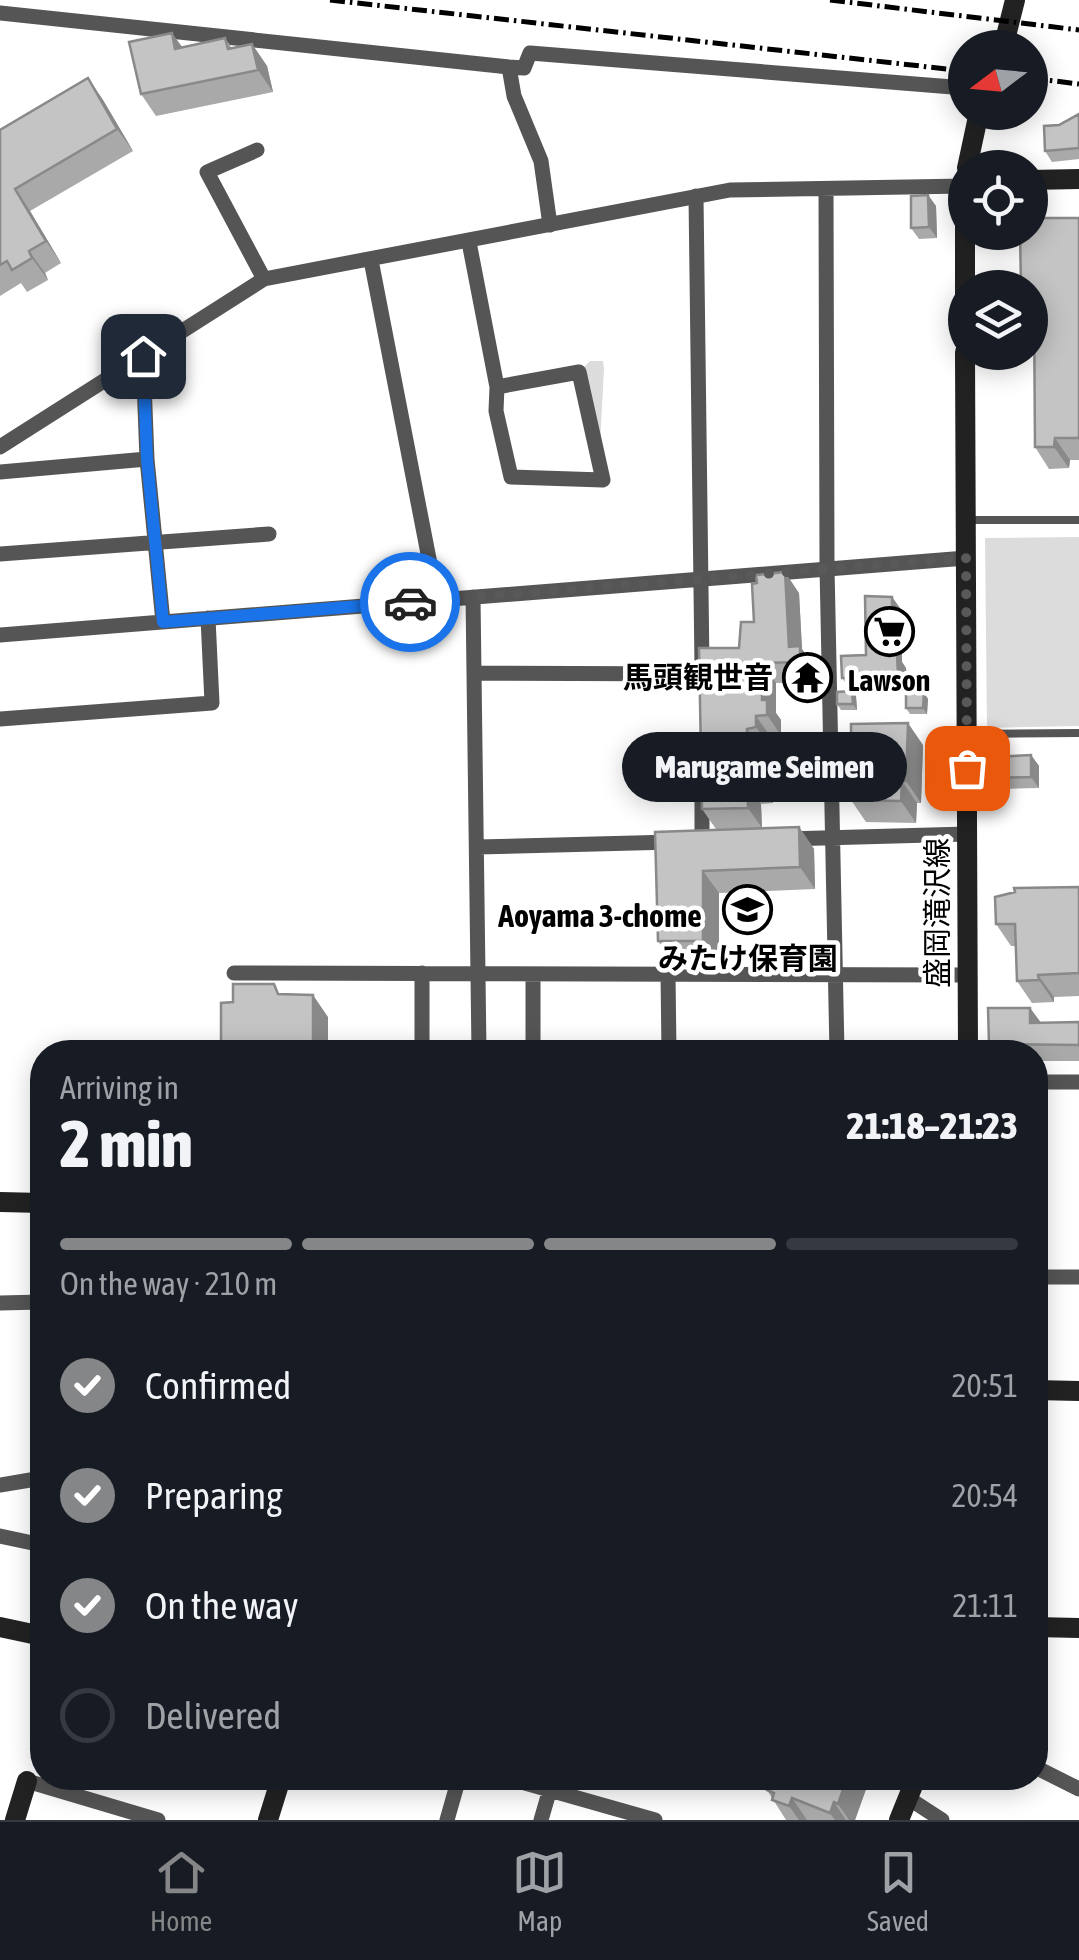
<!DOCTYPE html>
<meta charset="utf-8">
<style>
:root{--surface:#171b24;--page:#242831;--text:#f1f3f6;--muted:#9ea1a6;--line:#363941;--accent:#858687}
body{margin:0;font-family:"Asap Condensed","Noto Sans JP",sans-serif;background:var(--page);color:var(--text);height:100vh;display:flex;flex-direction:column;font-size:38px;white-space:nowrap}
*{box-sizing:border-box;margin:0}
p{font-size:32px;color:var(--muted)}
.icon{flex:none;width:55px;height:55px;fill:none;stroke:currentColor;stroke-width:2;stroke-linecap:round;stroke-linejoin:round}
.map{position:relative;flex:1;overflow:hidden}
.panel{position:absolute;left:30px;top:1040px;width:1018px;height:750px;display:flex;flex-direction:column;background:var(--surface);border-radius:40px;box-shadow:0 5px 25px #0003}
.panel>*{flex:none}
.needle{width:65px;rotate:254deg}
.buttons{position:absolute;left:948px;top:30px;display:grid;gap:20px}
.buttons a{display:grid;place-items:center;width:100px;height:100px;border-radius:50%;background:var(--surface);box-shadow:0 5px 25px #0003;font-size:50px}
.pin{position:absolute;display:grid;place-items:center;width:85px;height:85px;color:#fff;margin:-42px;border-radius:20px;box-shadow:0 5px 15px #0006}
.courier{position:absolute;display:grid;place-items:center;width:100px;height:100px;margin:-50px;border:8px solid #1a73e8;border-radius:50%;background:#fff;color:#222;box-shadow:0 2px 12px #0007}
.bubble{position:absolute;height:70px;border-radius:35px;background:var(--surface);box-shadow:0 5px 25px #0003;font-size:32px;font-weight:800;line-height:70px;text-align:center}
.head em{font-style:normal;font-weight:800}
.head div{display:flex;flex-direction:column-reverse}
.head{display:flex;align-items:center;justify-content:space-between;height:170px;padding:0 30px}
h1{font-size:65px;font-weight:800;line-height:75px}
.bar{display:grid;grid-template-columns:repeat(4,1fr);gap:15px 10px;align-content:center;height:120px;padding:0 30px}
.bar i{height:12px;border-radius:8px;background:var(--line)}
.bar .selected{background:var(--accent)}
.bar p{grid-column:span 4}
ol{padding:0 30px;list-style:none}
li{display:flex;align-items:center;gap:30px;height:110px}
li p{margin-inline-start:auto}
li .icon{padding:10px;border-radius:50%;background:var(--accent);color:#fff;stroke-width:4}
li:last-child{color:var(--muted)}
li i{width:55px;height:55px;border:5px solid var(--line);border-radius:50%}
.tab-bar{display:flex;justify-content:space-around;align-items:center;height:140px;border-top:2px solid var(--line);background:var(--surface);font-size:28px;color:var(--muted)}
.tab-bar a{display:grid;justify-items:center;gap:5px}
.tab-bar .selected{color:var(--accent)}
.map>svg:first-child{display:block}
.green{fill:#dcdcdc}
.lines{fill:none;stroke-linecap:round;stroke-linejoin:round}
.lane{stroke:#555;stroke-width:8}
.street{stroke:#555;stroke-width:15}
.secondary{stroke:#222;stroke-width:20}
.rail{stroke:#000;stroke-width:5;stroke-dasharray:15 5 2.5 5;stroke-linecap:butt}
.wall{fill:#a9a9a9}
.shaded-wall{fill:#898989}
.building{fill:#c4c4c4;stroke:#898989;stroke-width:2.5}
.done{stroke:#595959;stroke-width:10;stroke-dasharray:0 18}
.route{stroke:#1a73e8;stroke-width:12}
.labels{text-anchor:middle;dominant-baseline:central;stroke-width:9;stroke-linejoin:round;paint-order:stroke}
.poi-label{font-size:30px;font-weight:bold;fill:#000;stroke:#fff}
.street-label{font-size:30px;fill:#000;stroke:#fff}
.neighbourhood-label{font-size:32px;font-weight:bold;fill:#000;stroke:#fff}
</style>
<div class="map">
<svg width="1079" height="1820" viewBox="0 0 1079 1820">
<rect width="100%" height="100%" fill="#fff"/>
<!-- green -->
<path class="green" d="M590,361H603L604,369L600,444L584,367Z
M1079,537V726L987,728L985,538Z"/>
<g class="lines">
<!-- lane -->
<path class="lane" d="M969,520H1079
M969,734L1079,733"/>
<!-- street -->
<path class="street" d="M0,13L509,67L524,68L530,53L965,88
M509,67L514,96L541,161L550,225
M257,150L207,172L264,279
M826,190L827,567L837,1052
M696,196L702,667
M469,242L497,387L579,372L603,480L511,477L496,411L497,387
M371,260L437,600
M0,447L264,279L730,190L965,186
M147,459L163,622
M0,472L147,459L143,356
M0,554L269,534
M473,597L479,1052
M0,635L966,558
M474,673L702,674
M0,719L212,703L208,618
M786,839L967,834
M702,841V790
M477,847L673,842
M234,973L967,975
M422,973V1052
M668,974L669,1052
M533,1052V974
M1035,1082H1079
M1035,1277H1079
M0,1303L42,1302
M0,1485L42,1478
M0,1536L42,1545
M1035,1767L1079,1789
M507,1778L655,1820
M27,1781L158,1820
M908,1798L942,1820
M447,1820L459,1778
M541,1820L550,1789"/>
<!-- secondary -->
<path class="secondary" d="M1003,48L1015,0
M967,168L979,112
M1030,180L1079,179
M965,184V316
M965,352L968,1052
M0,1202L42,1203
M1035,1390L1079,1391
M0,1627L42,1636
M1035,1627L1079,1628
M15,1820L27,1781
M268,1820L281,1778
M899,1820L916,1778"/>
<!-- rail -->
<path class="rail" d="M330,0L965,71
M830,0L1079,30
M1030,78L1079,84"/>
</g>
<!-- wall -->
<path class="wall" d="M225,38L232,48L252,44L267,66L273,92L156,116L141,94L182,47Z
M88,78L103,100L133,151L30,211L61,263L45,273L48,280L27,292L21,283L0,296V130Z
M1079,114V159L1052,162L1045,151L1059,125Z
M928,195L936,206L937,238L919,239L911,228Z
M1079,218V460H1070L1069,468L1049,469L1035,447L1034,320L1030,314V288Z
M799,593L802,649L814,667V682L776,683V713L781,720V735L770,736L771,748L761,749V770L773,787V803L761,804L762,828L716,829L702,809L739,648L754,622Z
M892,597L902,611V662L906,668L908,690L852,692L856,696L857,710H841L837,704L851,691L842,678L866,655Z
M924,693L928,699L927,714H910L906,708Z
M923,745L921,803H917L916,823L866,822L851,800Z
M1031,755L1039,766V788L998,789L991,778Z
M799,827L814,849L815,889L719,893V963H673L658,941L655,832Z
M1079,887V996L1054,997V1002L1032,1003L1017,981L1016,946H1011L996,924L1015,892Z
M1030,1008L1041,1023L1079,1022V1061H1035V1052H995L989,1044Z
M771,1778H870L855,1820H786L767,1790Z"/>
<!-- shaded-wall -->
<path class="shaded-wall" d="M172,33L188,55L175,49Z
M252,44L267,66L273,92L258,70Z
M88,78L103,100L133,151L117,129Z
M15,189L30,211L61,263L46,241Z
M928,195L936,206L937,238L929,227Z
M29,251L45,273L48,280L32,258Z
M1055,438L1070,460L1069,468L1054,447Z
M785,572L799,593L802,649L814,667V682L789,647Z
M892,597L902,611V662L906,668L908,690L898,676L892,654Z
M762,663L776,683V713L781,720V735L767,715L762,700Z
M852,691L856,696L857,710L853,704Z
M924,693L928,699L927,714L923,708Z
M756,716L770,736L771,748L756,727Z
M908,723L923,745L921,803L906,781Z
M747,729L761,749V770L773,787V803L747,767Z
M1031,755L1039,766V788L1031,777Z
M902,781L917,803L916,823L901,801Z
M747,784L761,804L762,828L748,808Z
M799,827L814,849L815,889L800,867Z
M703,871L719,893V963L703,941Z
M1038,975L1054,997V1002L1039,980Z
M313,995L328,1017V1052H314Z
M1030,1008L1042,1024L1030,1023Z
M847,1778H870L855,1820H849L838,1804Z
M792,1798L807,1820H799L789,1806Z
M834,1802L846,1820H835L830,1813Z"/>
<!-- building -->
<path class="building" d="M172,33L175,49L225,38L228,49L252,44L258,70L141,94L129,42Z
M88,78L117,129L15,189L46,241L29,251L32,258L12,270L7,261L0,265V130Z
M1079,114V148L1045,151L1044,126L1059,125Z
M928,195L929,227L911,228V196Z
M1030,218H1079V438H1055L1054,447H1035L1034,302H1030V288H1021L1020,232H1030Z
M785,572L789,647L800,646V662L762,663V700H767V715L756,716V727L747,729V767L759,766V783L747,784L748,808L702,809L699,648H739L741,622H754L752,584L757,583L756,575Z
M865,596L892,597V654H897L898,676L842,678L841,656L866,655Z
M852,691L853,704H837V692Z
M906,693H924L923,708H906Z
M908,723L906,781H902L901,801L851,800V724Z
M1031,755V777L991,778L990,757Z
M799,827L800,867L703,871V941H658L655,832Z
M1079,887V973L1038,975L1039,980L1017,981L1015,924H996L995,897L1015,892L1014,888Z
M233,984H274L278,994L313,995V1052H340H221V1003L233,1002Z
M988,1008H1030V1023L1079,1022V1045L989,1044Z
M771,1778H847L838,1804L834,1802L830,1813L792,1798L789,1806L772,1800L774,1793L767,1790Z"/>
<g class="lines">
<!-- done -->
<path class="done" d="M410,602L966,558L967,768"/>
<!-- route -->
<path class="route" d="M143,356L147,459L163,622L410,602"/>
</g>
<!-- icons -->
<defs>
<symbol id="supermarket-ring" viewBox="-11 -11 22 22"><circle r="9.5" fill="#fff" stroke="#000" stroke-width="1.5"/><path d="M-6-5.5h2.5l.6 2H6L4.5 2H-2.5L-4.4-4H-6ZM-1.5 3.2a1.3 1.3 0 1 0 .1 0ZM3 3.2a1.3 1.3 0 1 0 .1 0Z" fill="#000"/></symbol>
<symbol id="temple-ring" viewBox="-11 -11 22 22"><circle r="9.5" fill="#fff" stroke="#000" stroke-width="1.5"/><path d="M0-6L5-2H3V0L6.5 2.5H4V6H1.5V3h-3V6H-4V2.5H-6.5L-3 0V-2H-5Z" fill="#000"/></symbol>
<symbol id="school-ring" viewBox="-11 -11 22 22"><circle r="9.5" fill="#fff" stroke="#000" stroke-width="1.5"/><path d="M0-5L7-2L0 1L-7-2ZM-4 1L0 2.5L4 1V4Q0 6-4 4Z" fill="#000"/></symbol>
</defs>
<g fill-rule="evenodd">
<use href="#supermarket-ring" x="862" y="604" width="55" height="55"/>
<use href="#temple-ring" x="780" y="650" width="55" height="55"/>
<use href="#school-ring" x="720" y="882" width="55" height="55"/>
</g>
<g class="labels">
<!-- poi labels -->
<g class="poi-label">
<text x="773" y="677" text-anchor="end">馬頭観世音</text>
<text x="889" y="680">Lawson</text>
<text x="748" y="958">みたけ保育園</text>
</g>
<!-- street labels -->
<g class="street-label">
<text transform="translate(937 913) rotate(-90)">盛岡滝沢線</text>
</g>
<!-- neighbourhood labels -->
<g class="neighbourhood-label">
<text x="600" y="915">Aoyama 3-chome</text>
</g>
</g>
</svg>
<div class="buttons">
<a><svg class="needle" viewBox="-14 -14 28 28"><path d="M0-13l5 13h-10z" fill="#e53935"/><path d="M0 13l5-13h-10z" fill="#9ea1a6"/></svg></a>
<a><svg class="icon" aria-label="locate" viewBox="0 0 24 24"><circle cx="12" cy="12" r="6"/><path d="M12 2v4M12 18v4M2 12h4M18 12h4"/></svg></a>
<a><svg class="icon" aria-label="layers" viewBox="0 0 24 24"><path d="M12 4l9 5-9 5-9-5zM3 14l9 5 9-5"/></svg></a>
</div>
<div class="pin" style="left:967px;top:768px;background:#ea580c"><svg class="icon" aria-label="bag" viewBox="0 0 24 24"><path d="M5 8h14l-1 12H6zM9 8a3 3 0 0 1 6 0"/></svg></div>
<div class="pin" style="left:143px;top:356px;background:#1f2937"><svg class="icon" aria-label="home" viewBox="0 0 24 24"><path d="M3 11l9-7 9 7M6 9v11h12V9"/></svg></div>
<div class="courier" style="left:410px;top:602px"><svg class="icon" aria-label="car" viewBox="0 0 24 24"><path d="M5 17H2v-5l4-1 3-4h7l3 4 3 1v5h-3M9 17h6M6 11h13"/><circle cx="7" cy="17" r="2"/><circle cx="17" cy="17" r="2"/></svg></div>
<div class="bubble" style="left:622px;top:732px;width:285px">Marugame Seimen</div>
<section class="panel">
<div class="head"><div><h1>2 min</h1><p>Arriving in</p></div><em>21:18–21:23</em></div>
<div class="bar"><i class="selected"></i><i class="selected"></i><i class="selected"></i><i></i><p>On the way · 210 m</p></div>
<ol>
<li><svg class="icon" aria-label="check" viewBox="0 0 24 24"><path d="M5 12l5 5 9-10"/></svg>Confirmed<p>20:51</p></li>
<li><svg class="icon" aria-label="check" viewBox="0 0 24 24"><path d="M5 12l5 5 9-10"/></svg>Preparing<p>20:54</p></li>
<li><svg class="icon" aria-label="check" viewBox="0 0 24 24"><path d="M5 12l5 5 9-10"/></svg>On the way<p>21:11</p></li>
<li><i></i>Delivered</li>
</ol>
</section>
</div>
<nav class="tab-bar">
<a class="selected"><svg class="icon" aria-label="home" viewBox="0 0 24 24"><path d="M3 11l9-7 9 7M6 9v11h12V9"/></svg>Home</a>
<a><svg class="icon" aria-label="map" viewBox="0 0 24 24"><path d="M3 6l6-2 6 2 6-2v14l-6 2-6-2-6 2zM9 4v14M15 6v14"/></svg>Map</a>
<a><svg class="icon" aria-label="saved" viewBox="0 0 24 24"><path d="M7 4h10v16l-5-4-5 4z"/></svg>Saved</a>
</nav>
